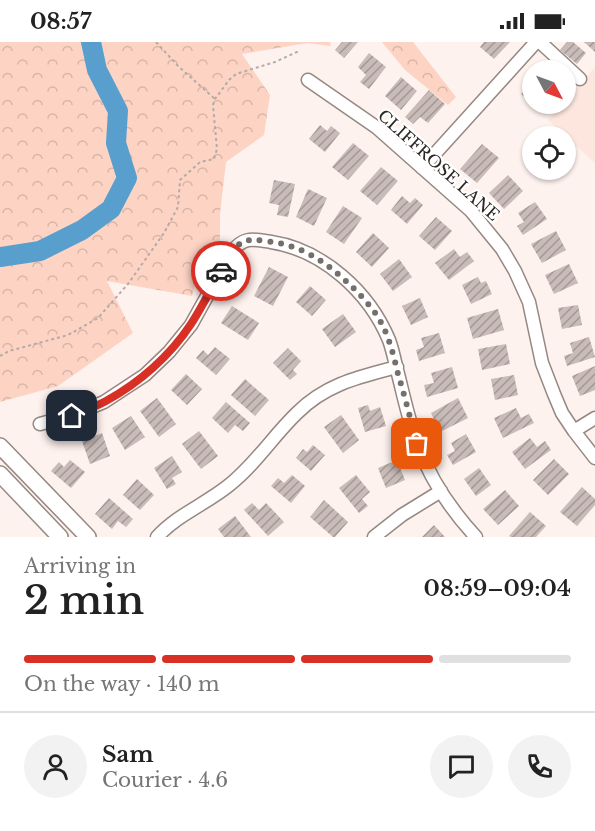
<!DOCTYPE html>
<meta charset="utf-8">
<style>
:root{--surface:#fff;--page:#f2f2f2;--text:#222;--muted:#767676;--line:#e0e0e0;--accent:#d93025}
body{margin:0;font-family:"Libre Baskerville",serif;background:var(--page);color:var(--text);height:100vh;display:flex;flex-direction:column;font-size:22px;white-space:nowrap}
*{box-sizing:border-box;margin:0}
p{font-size:20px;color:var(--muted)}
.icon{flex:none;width:33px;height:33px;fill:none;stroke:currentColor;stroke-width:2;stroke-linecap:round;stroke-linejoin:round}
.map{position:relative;height:495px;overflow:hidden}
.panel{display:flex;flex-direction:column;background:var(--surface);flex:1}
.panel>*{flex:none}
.needle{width:39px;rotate:131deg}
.tools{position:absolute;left:522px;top:18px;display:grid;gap:12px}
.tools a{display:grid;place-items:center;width:54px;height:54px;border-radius:50%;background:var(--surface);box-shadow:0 2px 4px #0004;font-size:30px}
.pin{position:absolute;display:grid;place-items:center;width:51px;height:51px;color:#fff;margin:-26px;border-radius:12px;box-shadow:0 3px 9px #0006}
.courier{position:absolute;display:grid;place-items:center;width:60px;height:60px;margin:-30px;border:4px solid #d93025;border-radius:50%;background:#fff;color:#222;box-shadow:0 2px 8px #0007}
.summary em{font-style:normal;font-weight:600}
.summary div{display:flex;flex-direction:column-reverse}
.summary{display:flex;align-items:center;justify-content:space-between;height:102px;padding:0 24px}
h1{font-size:39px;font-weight:600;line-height:45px}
.bar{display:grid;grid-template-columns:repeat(4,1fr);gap:9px 6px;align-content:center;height:72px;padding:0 24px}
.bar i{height:8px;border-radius:4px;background:var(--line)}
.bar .active{background:var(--accent)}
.bar p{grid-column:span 4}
.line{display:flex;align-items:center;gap:15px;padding:0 24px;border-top:2px solid var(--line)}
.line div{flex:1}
.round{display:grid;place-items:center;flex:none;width:63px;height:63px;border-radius:32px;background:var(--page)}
.status{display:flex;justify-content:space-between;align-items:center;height:42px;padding:0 30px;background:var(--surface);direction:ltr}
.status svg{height:16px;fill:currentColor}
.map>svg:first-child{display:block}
.built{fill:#fce6de}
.forest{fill:url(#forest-crowns)}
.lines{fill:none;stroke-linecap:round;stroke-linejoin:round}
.river{stroke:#589fce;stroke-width:20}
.building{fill:url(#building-hatch)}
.minor-casing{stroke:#958883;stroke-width:15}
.major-casing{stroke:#958883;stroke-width:18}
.path{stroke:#b4aba8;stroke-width:2;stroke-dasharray:3 3;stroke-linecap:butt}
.minor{stroke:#fff;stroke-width:12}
.major{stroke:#fff;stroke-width:15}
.done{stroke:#766e6b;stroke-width:6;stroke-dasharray:0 10.8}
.route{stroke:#d93025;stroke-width:8}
.labels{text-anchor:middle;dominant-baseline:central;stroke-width:4.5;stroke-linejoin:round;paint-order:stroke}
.street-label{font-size:16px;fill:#2c2725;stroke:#fff}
</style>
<div class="status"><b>08:57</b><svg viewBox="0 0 49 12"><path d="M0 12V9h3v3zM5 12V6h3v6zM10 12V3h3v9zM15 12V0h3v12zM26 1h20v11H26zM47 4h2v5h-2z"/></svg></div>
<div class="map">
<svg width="595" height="495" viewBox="0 0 595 495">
<defs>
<pattern id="forest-crowns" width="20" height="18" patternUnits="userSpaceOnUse" patternTransform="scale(1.5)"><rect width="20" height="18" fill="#fdd3c4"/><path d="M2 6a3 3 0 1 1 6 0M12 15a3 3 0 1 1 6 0" fill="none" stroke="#d9b5a8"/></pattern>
<pattern id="building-hatch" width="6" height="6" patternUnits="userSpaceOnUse" patternTransform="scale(1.5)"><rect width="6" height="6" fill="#c9bbb7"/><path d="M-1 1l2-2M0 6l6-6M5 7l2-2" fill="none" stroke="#a39895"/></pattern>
</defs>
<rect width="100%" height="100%" fill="#fef2ee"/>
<!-- built -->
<path class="built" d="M595,25V121L548,78L562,62H566V58Z"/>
<!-- forest -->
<path class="forest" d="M0,0H330L331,4L307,1L242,12L270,53L264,93L226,120L220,172V215L200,224L192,254L107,239L133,291L58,344L0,360Z
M382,0H413L456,55L448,63L405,28Z"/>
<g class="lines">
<!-- river -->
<path class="river" d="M0,215L40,209L82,188L111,167L127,136L116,101L118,69L97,28L91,0"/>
</g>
<!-- building -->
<path class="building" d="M342,0H358L344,16L335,8Z
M484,0H510L494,17L480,5Z
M567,0H573L586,11L577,22L560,8Z
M584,0H595V10Z
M369,11L386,25L369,47L360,40L366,33L358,25Z
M401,35L417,49L401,68L385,54Z
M532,39V62H544L539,68L521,52Z
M429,48L445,62L428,81L420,75L413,82L405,75Z
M320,83L327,89L331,84L340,91L325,110L309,97Z
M353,101L369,114L348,138L332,125Z
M482,102L499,116L477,141L460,127Z
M381,125L398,139L377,163L360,149Z
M508,133L523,149L504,167L489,151Z
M274,138L295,142L288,175L277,173L279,163L269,161Z
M308,147L327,156L314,184L296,175Z
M402,154L410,161L415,156L423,163L407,182L391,168Z
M535,160L547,177L523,193L517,184L524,180L518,171Z
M343,164L362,176L344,202L326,190Z
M436,175L452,189L435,208L419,194Z
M556,189L566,208L542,221L531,202Z
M373,191L389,206L372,225L356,210Z
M454,207L460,215L467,210L474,219L449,238L435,221Z
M399,217L412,235L393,249L380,232Z
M569,222L578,241L554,252L545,233Z
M269,225L288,235L273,264L254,254Z
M478,235L481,241L486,239L492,252L471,262L462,243Z
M310,244L326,258L312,274L296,260Z
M420,256L428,275L411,283L402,264Z
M578,263L582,283L562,287L558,266Z
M232,264L259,281L248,298L221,281Z
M498,267L504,288L473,297L467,276Z
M343,272L356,290L335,305L322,287Z
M439,291L445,311L419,319L416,308L424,305L421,296Z
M589,295L595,315L567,324L564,314L573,311L570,301Z
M506,302L510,322L482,328L478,307Z
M215,305L230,317L216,333L196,316L203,308L208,313Z
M288,306L301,319L293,328L297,332L290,338L273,321Z
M595,324V348L580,354L572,334Z
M452,325L458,346L427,355L424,343L434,341L431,331Z
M186,332L202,347L187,363L171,348Z
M514,333L518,353L495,358L491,337Z
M245,337L269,358L255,374L231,353Z
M157,356L176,382L159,395L140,369Z
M458,356L468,376L440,390L431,371Z
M226,360L250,381L243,389L235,383L228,391L212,376Z
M368,363L370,369L380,365L386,384L365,390L358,366Z
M516,366L521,376L529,372L534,381L503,396L494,376Z
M341,373L359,398L343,411L324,385Z
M131,374L145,395L125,408L112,386Z
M199,389L218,414L201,427L182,402Z
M102,391L110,414L90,422L82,399Z
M466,392L476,410L453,423L447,413L455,409L451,401Z
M530,396L537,405L545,399L551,408L525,427L512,410Z
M313,403L325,413L311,429L296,416L303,407L307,410Z
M172,414L182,430L172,436L176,442L167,447L154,426Z
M554,417L569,432L548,453L533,438Z
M70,418L85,430L71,446L51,429L59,420L64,425Z
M397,418L405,438L386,446L378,426Z
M479,426L491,443L476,454L464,437Z
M292,433L305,444L291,461L271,444L278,436L284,441Z
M356,433L370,450L362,457L368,464L359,471L339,446Z
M137,437L154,453L140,468L123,453Z
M582,445L595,457V463L577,484L560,470Z
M505,448L519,464L498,483L483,467Z
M109,456L133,477L126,485L118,479L112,487L95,472Z
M324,458L348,480L335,495H333L310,475Z
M252,461L259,468L266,461L284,480L268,494L244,468Z
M530,470L546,484L536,495H511L509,494Z
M235,474L251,495H224L218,487Z
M434,483L445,495H422Z"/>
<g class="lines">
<defs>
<path id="minor" d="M540,0L580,37
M308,38L376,85L471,169L502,207L515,229L529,260L542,321L554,352L562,371L574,389L595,416
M422,126L536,0
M40,382L72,373L104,360L145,333L169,310L191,283L231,211C243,194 253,197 271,200C323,208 369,250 389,298C392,306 394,315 396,324C403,350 408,378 418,403C430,437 452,469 476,495
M574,389L595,376
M157,495C177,473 204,463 228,444C255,423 273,394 297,371C326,342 359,335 397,325
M374,495L402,473L441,449"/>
<path id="major" d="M0,404L88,495
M0,432L60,495"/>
</defs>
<!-- minor casing -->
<use href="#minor" class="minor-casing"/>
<!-- major casing -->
<use href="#major" class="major-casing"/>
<!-- path -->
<path class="path" d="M156,0L179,25L215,57
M0,314L9,309L68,293L98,276L128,242L164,191L178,165L180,138L200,120L214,117L217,107L213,63L215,57L229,38L236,32L275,20L297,10L298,13"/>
<!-- minor -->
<use href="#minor" class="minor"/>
<!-- major -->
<use href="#major" class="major"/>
</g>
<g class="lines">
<!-- done -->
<path class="done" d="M221,229C239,197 240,194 278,201C300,205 321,217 338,232C352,244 365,257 376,272C388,290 393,311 398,332C405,355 411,379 417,402"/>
<!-- route -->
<path class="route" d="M72,374C83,369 95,365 106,359C139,341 170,314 191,282C202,265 211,247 221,229"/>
</g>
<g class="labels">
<!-- street labels -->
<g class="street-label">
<text transform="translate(439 123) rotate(42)">CLIFFROSE LANE</text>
</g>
</g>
</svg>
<div class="tools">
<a><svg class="needle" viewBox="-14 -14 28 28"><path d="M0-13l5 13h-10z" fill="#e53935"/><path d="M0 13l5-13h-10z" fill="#767676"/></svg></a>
<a><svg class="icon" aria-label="locate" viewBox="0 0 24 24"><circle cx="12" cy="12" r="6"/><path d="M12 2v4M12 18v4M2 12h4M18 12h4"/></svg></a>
</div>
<div class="pin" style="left:417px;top:402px;background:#ea580c"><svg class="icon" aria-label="bag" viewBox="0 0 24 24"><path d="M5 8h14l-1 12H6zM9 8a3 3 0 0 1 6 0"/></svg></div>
<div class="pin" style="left:72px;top:374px;background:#1f2937"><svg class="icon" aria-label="home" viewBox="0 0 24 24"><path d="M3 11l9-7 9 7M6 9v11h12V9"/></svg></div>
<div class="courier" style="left:221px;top:229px"><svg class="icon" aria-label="car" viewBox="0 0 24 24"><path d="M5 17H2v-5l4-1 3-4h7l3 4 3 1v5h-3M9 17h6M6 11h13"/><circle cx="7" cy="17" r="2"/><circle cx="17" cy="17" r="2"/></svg></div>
</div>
<section class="panel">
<div class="summary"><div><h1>2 min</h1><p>Arriving in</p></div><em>08:59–09:04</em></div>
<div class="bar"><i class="active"></i><i class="active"></i><i class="active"></i><i></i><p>On the way · 140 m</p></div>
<div class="line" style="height:108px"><a class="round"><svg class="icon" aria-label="person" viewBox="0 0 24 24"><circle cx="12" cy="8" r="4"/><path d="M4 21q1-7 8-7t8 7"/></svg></a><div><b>Sam</b><p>Courier · 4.6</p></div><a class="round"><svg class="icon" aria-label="chat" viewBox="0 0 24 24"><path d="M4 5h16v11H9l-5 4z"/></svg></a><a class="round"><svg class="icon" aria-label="phone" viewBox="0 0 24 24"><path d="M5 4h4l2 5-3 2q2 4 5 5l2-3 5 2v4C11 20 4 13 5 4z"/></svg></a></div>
</section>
